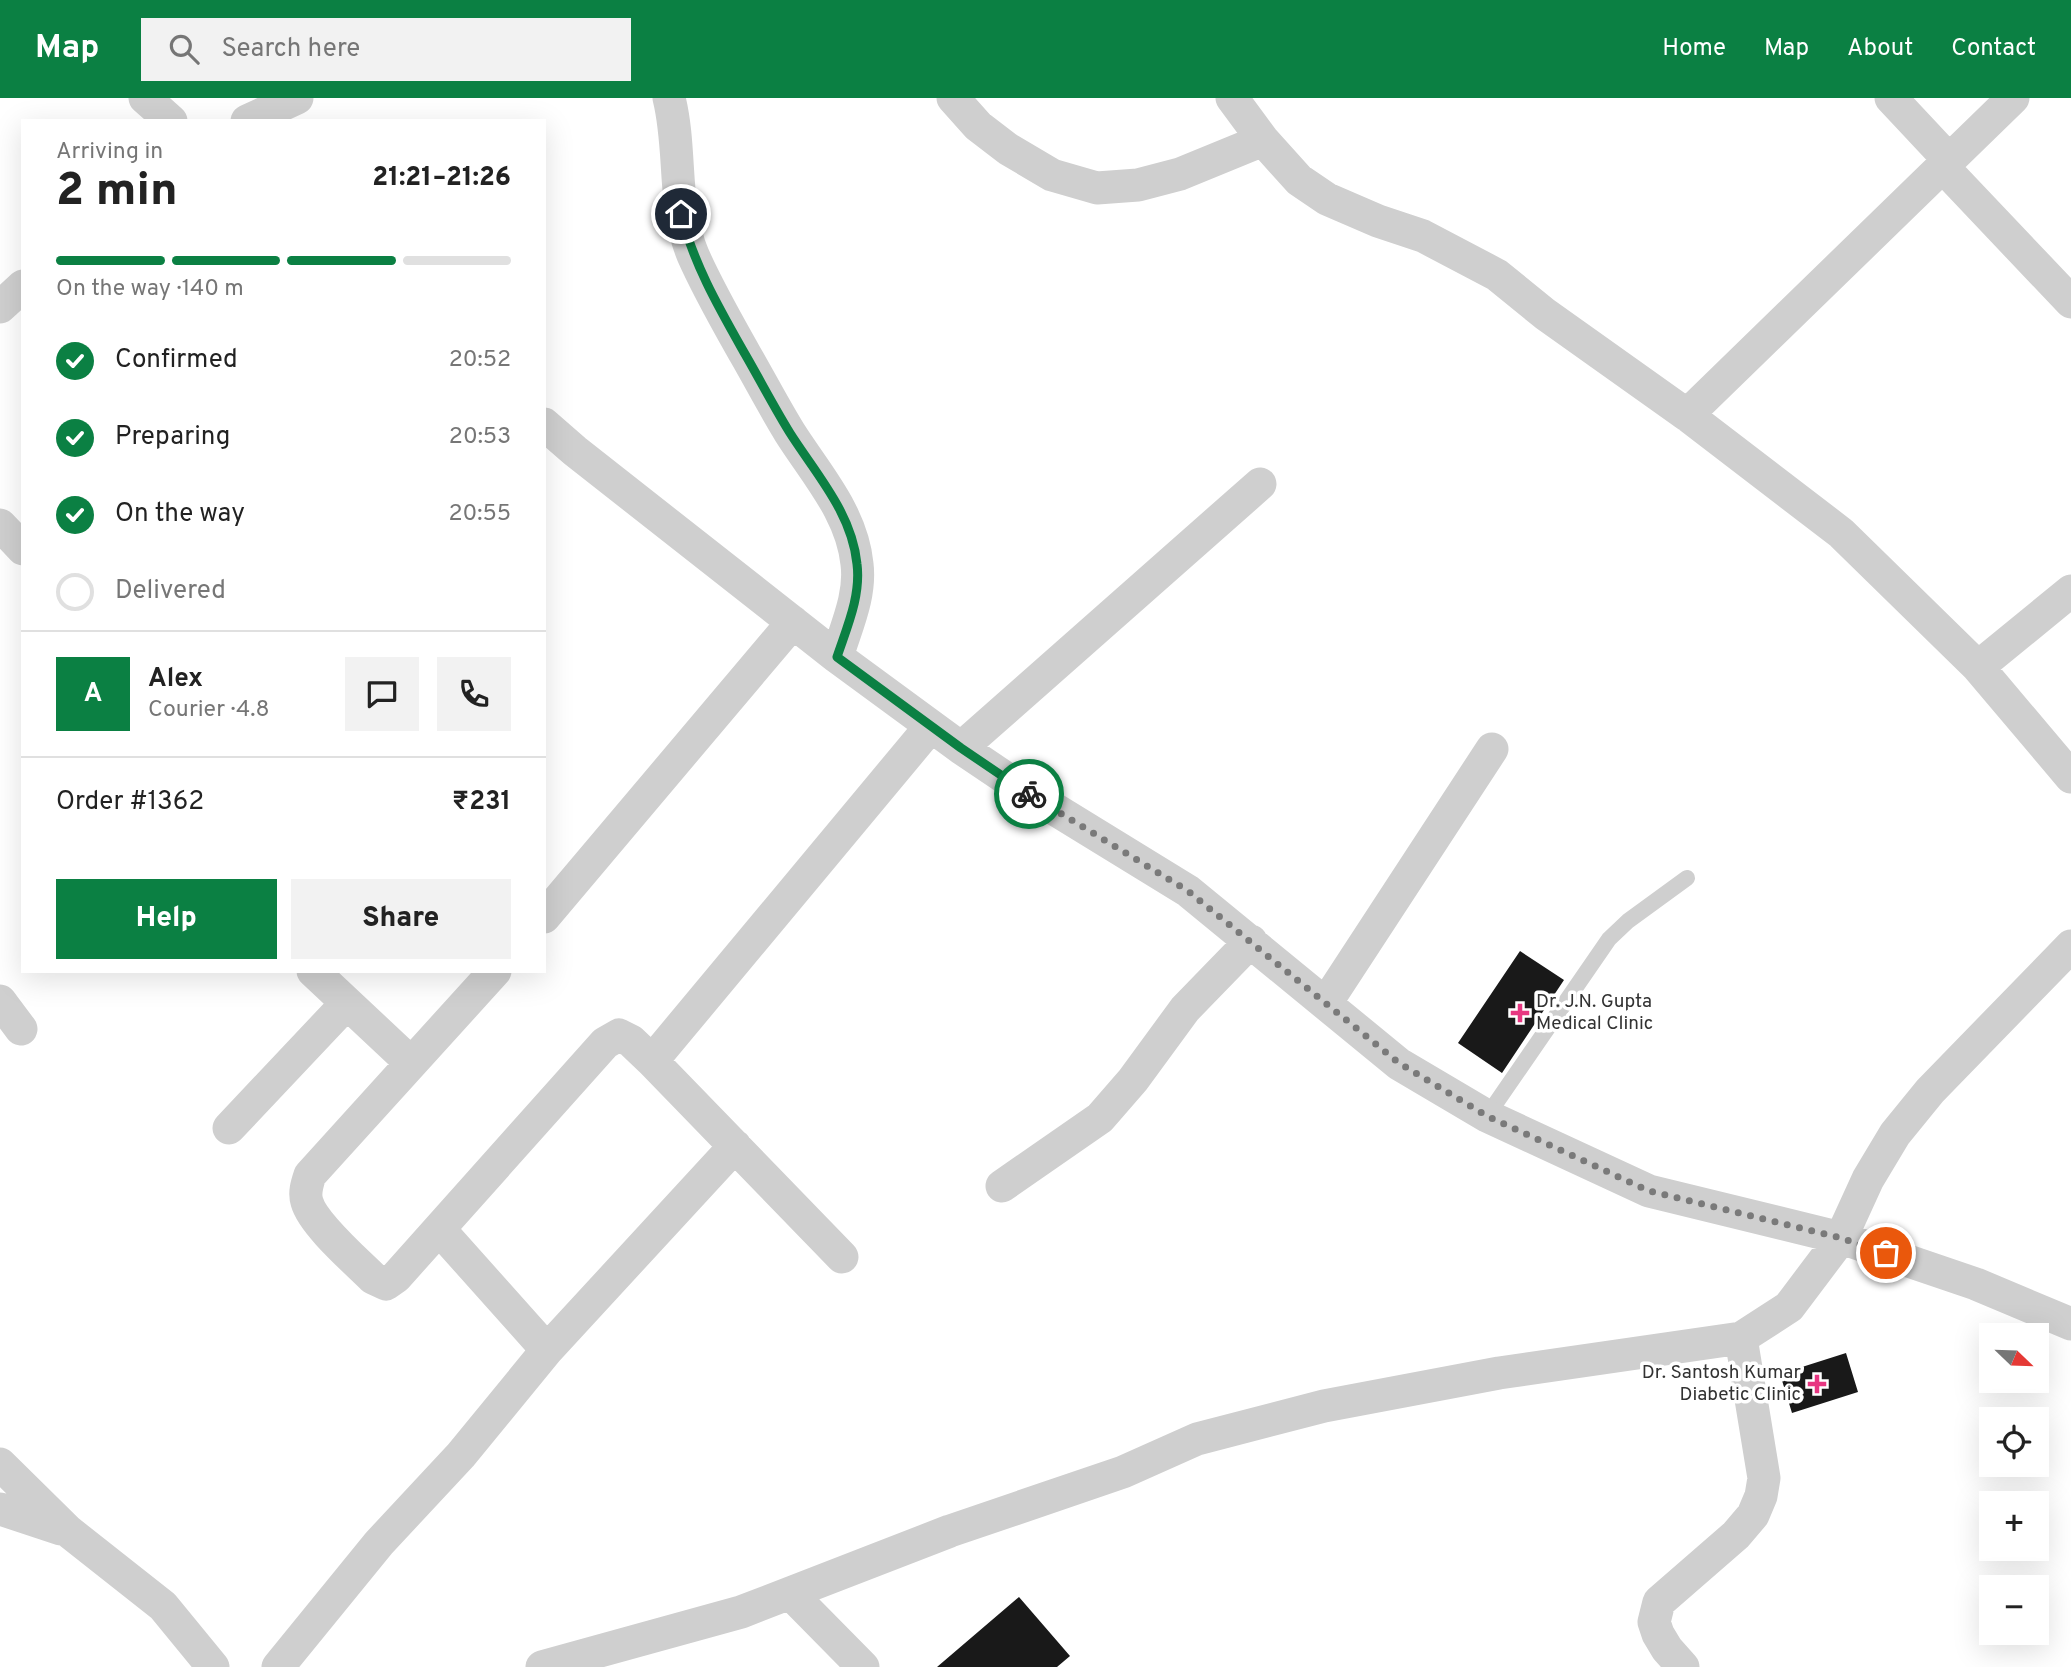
<!DOCTYPE html>
<meta charset="utf-8">
<style>
:root{--surface:#fff;--page:#f2f2f2;--text:#222;--muted:#767676;--line:#e0e0e0;--accent:#0b8043}
body{margin:0;font-family:Overpass,sans-serif;background:var(--page);color:var(--text);height:100vh;display:flex;flex-direction:column;font-size:26px;white-space:nowrap}
*{box-sizing:border-box;margin:0}
p{font-size:23px;color:var(--muted)}
.icon{flex:none;width:38px;height:38px;fill:none;stroke:currentColor;stroke-width:2;stroke-linecap:round;stroke-linejoin:round}
.map{position:relative;flex:1;overflow:hidden}
.sheet{position:absolute;left:21px;top:21px;width:525px;height:854px;display:flex;flex-direction:column;background:var(--surface);border-radius:0px;box-shadow:0 7px 28px #0002}
.sheet>*{flex:none}
.needle{width:46px;rotate:113deg}
.buttons{position:absolute;left:1979px;top:1225px;display:grid;gap:14px}
.buttons a{display:grid;place-items:center;width:70px;height:70px;border-radius:0px;background:var(--surface);box-shadow:0 7px 28px #0002;font-size:35px}
.pin{position:absolute;display:grid;place-items:center;width:60px;height:60px;color:#fff;margin:-30px;border:4px solid #fff;border-radius:50%;box-shadow:0 2px 7px #0007}
.courier{position:absolute;display:grid;place-items:center;width:70px;height:70px;margin:-35px;border:5px solid #0b8043;border-radius:50%;background:#fff;color:#222;box-shadow:0 2px 9px #0007}
.head em{font-style:normal;font-weight:800}
.head div{display:flex;flex-direction:column-reverse}
.head{display:flex;align-items:center;justify-content:space-between;height:119px;padding:0 35px}
h1{font-size:46px;font-weight:800;line-height:52px}
.bar{display:grid;grid-template-columns:repeat(4,1fr);gap:10px 7px;align-content:center;height:84px;padding:0 35px}
.bar i{height:9px;border-radius:5px;background:var(--line)}
.bar .current{background:var(--accent)}
.bar p{grid-column:span 4}
.line{display:flex;align-items:center;gap:18px;padding:0 35px;border-top:2px solid var(--line)}
.line div{flex:1}
.round{display:grid;place-items:center;flex:none;width:74px;height:74px;border-radius:0px;background:var(--page)}
ol{padding:0 35px;list-style:none}
li{display:flex;align-items:center;gap:21px;height:77px}
li p{margin-inline-start:auto}
li .icon{padding:7px;border-radius:50%;background:var(--accent);color:#fff;stroke-width:4}
li:last-child{color:var(--muted)}
li i{width:38px;height:38px;border:4px solid var(--line);border-radius:50%}
.button{display:flex;gap:14px;margin-top:auto;padding:14px 35px}
.button a{flex:1;height:80px;border-radius:0px;background:var(--accent);color:#fff;font-size:28px;font-weight:800;line-height:80px;text-align:center}
.button a+a{background:var(--page);color:var(--text)}
header{display:flex;align-items:center;gap:42px;box-sizing:border-box;height:98px;padding:0 35px;background:var(--accent);color:#fff}
header strong{font-size:33px}
nav{display:flex;gap:38px;margin-inline-start:auto;font-size:24px}
.search{width:490px;height:63px;background:var(--page);display:flex;align-items:center;gap:18px;box-sizing:border-box;padding:0 24px;border-radius:0px;color:var(--muted);font-size:26px}
.map>svg:first-child{display:block}
.building{fill:#191919}
.lines{fill:none;stroke-linecap:round;stroke-linejoin:round}
.lane{stroke:#cfcfcf;stroke-width:16}
.street{stroke:#cfcfcf;stroke-width:33}
.done{stroke:#7a7a7a;stroke-width:7;stroke-dasharray:0 12.6}
.route{stroke:#0b8043;stroke-width:9}
.poi-dot{fill:#e73681;stroke:#fff;stroke-width:2.5}
.labels{text-anchor:middle;dominant-baseline:central;stroke-width:7;stroke-linejoin:round;paint-order:stroke}
.poi-label{font-size:19px;fill:#323232;stroke:#fff;text-anchor:start}
</style>
<header>
<strong>Map</strong>
<div class="search"><svg class="icon" aria-label="search" viewBox="0 0 24 24"><circle cx="10" cy="10" r="6"/><path d="M15 15l6 6"/></svg>Search here</div>
<nav><a>Home</a><a>Map</a><a>About</a><a>Contact</a></nav>
</header>
<div class="map">
<svg width="2071" height="1569" viewBox="0 0 2071 1569">
<rect width="100%" height="100%" fill="#fff"/>
<!-- building -->
<path class="building" d="M1520,853L1564,882L1502,975L1458,945Z
M1846,1255L1858,1294L1792,1315L1780,1276Z
M1019,1499L1070,1558L1057,1569H937Z"/>
<g class="lines">
<!-- lane -->
<path class="lane" d="M1487,1018L1609,841L1628,823L1687,780"/>
<!-- street -->
<path class="street" d="M145,0L171,23
M669,0C682,52 672,107 693,157C708,191 727,224 745,256C760,282 774,309 790,335C816,376 852,415 857,466C861,498 846,529 837,559
M953,0L978,28L1008,51L1052,77L1097,90L1138,87L1180,76L1263,42
M1232,0L1263,42L1299,82L1327,101L1378,123L1423,138L1497,177L1545,216L1687,317L1841,435L1978,569L2071,679
M1891,0L1950,63
M247,23L297,0
M1943,69L2071,204
M0,209L23,188
M1687,317L2013,0
M544,326L575,353L837,559L961,650L1022,691L1188,793L1399,966L1487,1018L1649,1093L1841,1140L1976,1186L2071,1226
M0,427L23,451
M1978,569L2071,493
M961,650L1260,386
M544,819L793,524
M313,873L410,964
M495,873L310,1077C307,1086 304,1095 307,1104C313,1126 356,1163 373,1180L386,1186L396,1179L605,945L619,937L631,943L652,963L842,1159
M0,903L21,931
M1326,905L1492,651
M652,963L931,628
M229,1030L346,906
M1002,1088L1100,1020L1133,982L1185,911L1251,843
M439,1131L547,1252
M0,1366L68,1433L163,1508L213,1569
M0,1411L61,1431
M790,1495L863,1569
M278,1569L379,1445L461,1357L547,1252L735,1048
M542,1569L741,1514L950,1433L1123,1374L1197,1341L1324,1308L1499,1275L1741,1240L1789,1209L1841,1140L1868,1081L1895,1036L1930,993L2071,848
M1683,1569L1667,1551L1658,1536L1654,1524L1659,1504L1736,1437L1753,1417L1761,1398L1764,1380L1741,1240"/>
</g>
<g class="lines">
<!-- done -->
<path class="done" d="M1029,696L1188,793L1399,965L1487,1018L1649,1093L1841,1140L1886,1155"/>
<!-- route -->
<path class="route" d="M681,116C694,167 719,210 745,256C760,282 774,309 790,335C816,376 852,415 857,466C861,498 847,529 837,559L961,650L1029,696"/>
</g>
<!-- markers -->
<g class="poi-dot">
<path d="M1516.5 904.5h7v7h7v7h-7v7h-7v-7h-7v-7h7z"/>
<path d="M1813.5 1275.5h7v7h7v7h-7v7h-7v-7h-7v-7h7z"/>
</g>
<g class="labels">
<!-- poi labels -->
<g class="poi-label">
<text x="1536" y="904">Dr. J.N. Gupta<tspan x="1536" dy="22">Medical Clinic</tspan></text>
<text x="1801" y="1275" text-anchor="end">Dr. Santosh Kumar<tspan x="1801" dy="22">Diabetic Clinic</tspan></text>
</g>
</g>
</svg>
<div class="buttons">
<a><svg class="needle" viewBox="-14 -14 28 28"><path d="M0-13l5 13h-10z" fill="#e53935"/><path d="M0 13l5-13h-10z" fill="#767676"/></svg></a>
<a><svg class="icon" aria-label="locate" viewBox="0 0 24 24"><circle cx="12" cy="12" r="6"/><path d="M12 2v4M12 18v4M2 12h4M18 12h4"/></svg></a>
<a>+</a>
<a>−</a>
</div>
<div class="pin" style="left:1886px;top:1155px;background:#ea580c"><svg class="icon" aria-label="bag" viewBox="0 0 24 24"><path d="M5 8h14l-1 12H6zM9 8a3 3 0 0 1 6 0"/></svg></div>
<div class="pin" style="left:681px;top:116px;background:#1f2937"><svg class="icon" aria-label="home" viewBox="0 0 24 24"><path d="M3 11l9-7 9 7M6 9v11h12V9"/></svg></div>
<div class="courier" style="left:1029px;top:696px"><svg class="icon" aria-label="bike" viewBox="0 0 24 24"><circle cx="6" cy="16" r="4"/><circle cx="18" cy="16" r="4"/><path d="M6 16l4-8h5l3 8M10 8l3 8H6M13 5h3"/></svg></div>
<section class="sheet">
<div class="head"><div><h1>2 min</h1><p>Arriving in</p></div><em>21:21–21:26</em></div>
<div class="bar"><i class="current"></i><i class="current"></i><i class="current"></i><i></i><p>On the way · 140 m</p></div>
<ol>
<li><svg class="icon" aria-label="check" viewBox="0 0 24 24"><path d="M5 12l5 5 9-10"/></svg>Confirmed<p>20:52</p></li>
<li><svg class="icon" aria-label="check" viewBox="0 0 24 24"><path d="M5 12l5 5 9-10"/></svg>Preparing<p>20:53</p></li>
<li><svg class="icon" aria-label="check" viewBox="0 0 24 24"><path d="M5 12l5 5 9-10"/></svg>On the way<p>20:55</p></li>
<li><i></i>Delivered</li>
</ol>
<div class="line" style="height:126px"><b class="round" style="background:var(--accent);color:#fff">A</b><div><b>Alex</b><p>Courier · 4.8</p></div><a class="round"><svg class="icon" aria-label="chat" viewBox="0 0 24 24"><path d="M4 5h16v11H9l-5 4z"/></svg></a><a class="round"><svg class="icon" aria-label="phone" viewBox="0 0 24 24"><path d="M5 4h4l2 5-3 2q2 4 5 5l2-3 5 2v4C11 20 4 13 5 4z"/></svg></a></div>
<div class="line" style="height:91px"><div>Order #1362</div><b>₹231</b></div>
<div class="button"><a>Help</a><a>Share</a></div>
</section>
</div>
